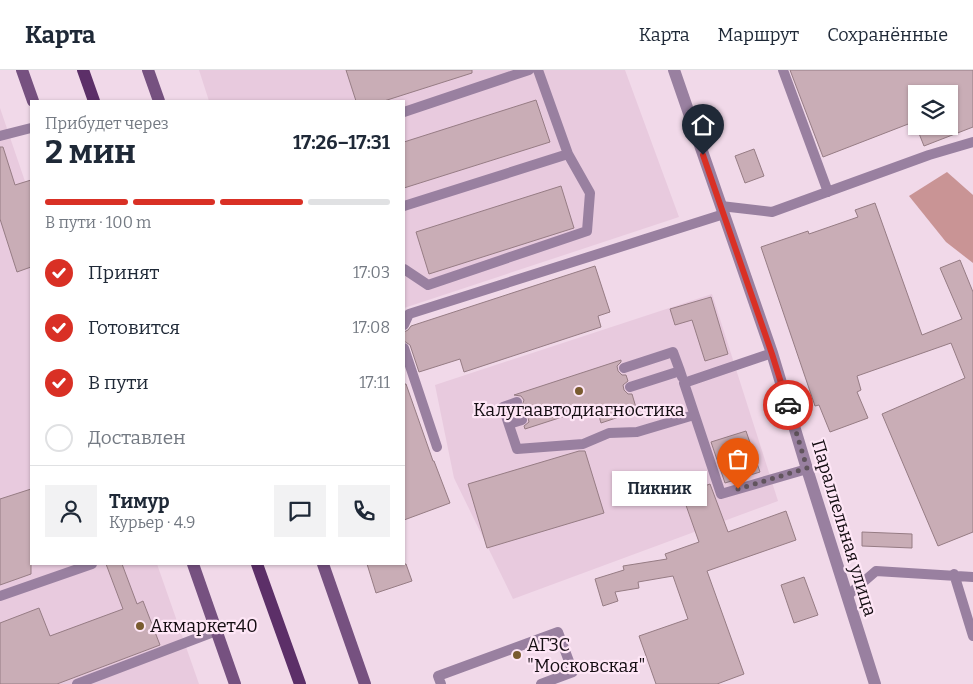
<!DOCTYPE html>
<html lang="ru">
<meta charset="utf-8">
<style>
:root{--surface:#fff;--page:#f2f2f3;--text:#1f2937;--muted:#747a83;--line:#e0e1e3;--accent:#d93025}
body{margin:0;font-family:Bitter,serif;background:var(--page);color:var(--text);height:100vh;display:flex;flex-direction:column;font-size:19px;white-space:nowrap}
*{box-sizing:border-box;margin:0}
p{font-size:16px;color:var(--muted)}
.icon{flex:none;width:28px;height:28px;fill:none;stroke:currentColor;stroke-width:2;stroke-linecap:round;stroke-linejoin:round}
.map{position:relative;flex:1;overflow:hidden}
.sheet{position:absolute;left:30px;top:30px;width:375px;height:465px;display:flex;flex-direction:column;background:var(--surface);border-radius:0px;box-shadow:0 1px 4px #0004}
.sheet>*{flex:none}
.tools{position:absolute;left:908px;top:15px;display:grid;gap:10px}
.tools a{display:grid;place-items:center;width:50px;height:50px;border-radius:0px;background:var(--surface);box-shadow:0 1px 4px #0004;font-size:25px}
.pin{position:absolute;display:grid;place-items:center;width:42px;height:42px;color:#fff;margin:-51px -21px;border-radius:50% 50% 50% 0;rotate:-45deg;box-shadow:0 0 5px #0007}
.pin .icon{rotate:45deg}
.courier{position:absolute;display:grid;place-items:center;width:50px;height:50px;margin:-25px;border:4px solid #d93025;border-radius:50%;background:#fff;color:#222;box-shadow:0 1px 6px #0007}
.bubble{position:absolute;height:35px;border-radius:0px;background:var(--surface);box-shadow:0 1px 4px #0004;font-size:16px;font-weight:700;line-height:35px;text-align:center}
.head em{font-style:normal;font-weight:700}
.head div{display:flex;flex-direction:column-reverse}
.head{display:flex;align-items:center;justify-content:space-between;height:85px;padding:0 15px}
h1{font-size:32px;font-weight:700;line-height:38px}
.bar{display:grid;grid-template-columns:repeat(4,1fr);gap:8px 5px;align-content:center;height:60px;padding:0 15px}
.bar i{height:6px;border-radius:4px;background:var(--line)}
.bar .current{background:var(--accent)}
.bar p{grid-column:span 4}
.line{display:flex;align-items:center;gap:12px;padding:0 15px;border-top:1px solid var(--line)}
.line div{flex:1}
.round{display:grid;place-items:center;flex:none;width:52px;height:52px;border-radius:0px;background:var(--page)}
ol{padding:0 15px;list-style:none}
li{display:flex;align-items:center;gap:15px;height:55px}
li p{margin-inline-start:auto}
li .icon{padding:5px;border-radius:50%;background:var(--accent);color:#fff;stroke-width:4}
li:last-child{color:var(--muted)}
li i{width:28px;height:28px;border:2px solid var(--line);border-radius:50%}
header{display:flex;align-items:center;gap:30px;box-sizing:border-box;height:70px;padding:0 25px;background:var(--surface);border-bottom:1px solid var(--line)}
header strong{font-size:24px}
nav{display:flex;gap:28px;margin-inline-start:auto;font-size:18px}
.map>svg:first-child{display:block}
.built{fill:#e8cade}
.forest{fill:#c99495}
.building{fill:#c9adb6;stroke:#967c84}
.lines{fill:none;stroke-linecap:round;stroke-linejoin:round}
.service{stroke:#9980a0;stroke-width:10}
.minor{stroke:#9980a0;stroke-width:12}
.secondary{stroke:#765180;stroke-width:12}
.primary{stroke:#5c2f68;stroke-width:12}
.done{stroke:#61545d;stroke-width:5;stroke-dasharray:0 9}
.route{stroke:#d93025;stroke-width:6}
.poi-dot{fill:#795b2f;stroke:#fee6f6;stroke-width:2}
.labels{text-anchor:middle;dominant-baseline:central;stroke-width:4.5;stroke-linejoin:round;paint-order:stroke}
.poi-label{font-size:18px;fill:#140d12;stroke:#fee6f6;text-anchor:start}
.street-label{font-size:18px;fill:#140d12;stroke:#fee6f6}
</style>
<header>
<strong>Карта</strong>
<nav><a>Карта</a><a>Маршрут</a><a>Сохранённые</a></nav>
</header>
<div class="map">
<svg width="973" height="614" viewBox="0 0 973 614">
<rect width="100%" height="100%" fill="#f1d9e9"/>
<!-- built -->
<path class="built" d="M199,0H625L679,147L404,238V31H209Z
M0,38L31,129V494H157L199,614H0Z
M712,224L778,431L513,529L454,408L435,315Z"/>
<!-- forest -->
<path class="forest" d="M947,102L973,125V193L946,172L909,126Z"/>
<!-- building -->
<path class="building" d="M346,0H472V3L384,31H356Z
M790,0H973V57L924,76L916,56H949V24H916V51L823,87Z
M536,30L550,72L404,118V72Z
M0,77H3L15,115L31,110V197L17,202L0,149Z
M754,79L764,106L745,113L735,86Z
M561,116L574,158L429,204L416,162Z
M875,133L922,265L962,249L940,198L960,190L973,222V462L938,476L882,344L965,308L951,273L857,306L861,320L857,322L868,348L830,362L819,335L815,336L761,177L808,161L809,164L858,147L855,140Z
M595,196L610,242L598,246L601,257L464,302L460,289L419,302L410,275L404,271V262L408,260L411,256Z
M711,227L728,284L705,291L692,250L675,255L670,239Z
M621,290V292L617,296L618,301L622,305H626L628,311L623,315L624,320L628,324H632L637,341L601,353L596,336L525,359L524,356L529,352L528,348L524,343H520L519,339L522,336L524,330L521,326L514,325Z
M404,314H406L433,391H434L450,433L404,450Z
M746,361L760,402L725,413L711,372Z
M579,381H585L604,443L487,478L468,414Z
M710,414L728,462L786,441L796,470L707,501L744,604L717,614H656L639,566L688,549L673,506L638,512L639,518L615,522L618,531L603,536L595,509L624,500L623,496L667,489L665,484L699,472L682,424Z
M31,419V504L0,515V429Z
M862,462L912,464V478L862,476Z
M106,494H122L137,534L143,531L160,575L57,614H0V553L39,538L50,566L123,539Z
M367,494H406L412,511L376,523Z
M804,507L818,545L794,553L781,515Z"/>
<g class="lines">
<!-- service -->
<path class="service" d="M783,0L828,122
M404,42L529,0
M0,66L31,58
M404,136L568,84L538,0
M721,136L772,142L929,85L973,72
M404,199L428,215L587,161L590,123L568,84
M404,255L409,244L724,144
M404,278L437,377
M772,283L684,313L721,424L807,399
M624,298L673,282L680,301
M630,317L680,301L682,307
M517,332L503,337L517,379L583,374L609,363L637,362L694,345
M509,354L522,350
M954,504L973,566
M0,526L92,494
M847,526L876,501L973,507
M77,614L216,561
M441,614L438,606L558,562L573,602L541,614"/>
<!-- minor -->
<path class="minor" d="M674,0L772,283L807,399L875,614"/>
<!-- secondary -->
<path class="secondary" d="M22,0L33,31
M148,0L159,31
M193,494L235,614
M323,494L365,614"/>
<!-- primary -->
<path class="primary" d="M83,0L94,31
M257,494L300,614"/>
</g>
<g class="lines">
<!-- done -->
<path class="done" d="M738,419L807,398L788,335"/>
<!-- route -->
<path class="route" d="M703,85L772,284L788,335"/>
</g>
<!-- markers -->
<g class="poi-dot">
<circle cx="579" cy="321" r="5"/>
<circle cx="140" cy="556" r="5"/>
<circle cx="517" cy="585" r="5"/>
</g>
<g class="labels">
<!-- poi labels -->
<g class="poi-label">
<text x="579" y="340" text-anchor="middle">Калугаавтодиагностика</text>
<text x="150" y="556">Акмаркет40</text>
<text x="527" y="575">АГЗС<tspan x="527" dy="21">"Московская"</tspan></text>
</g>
<!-- street labels -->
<g class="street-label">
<text transform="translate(844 458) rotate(73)">Параллельная улица</text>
</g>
</g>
</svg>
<div class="tools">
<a><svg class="icon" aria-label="layers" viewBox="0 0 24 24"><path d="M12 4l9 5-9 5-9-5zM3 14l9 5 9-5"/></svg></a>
</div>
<div class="pin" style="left:738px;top:419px;background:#ea580c"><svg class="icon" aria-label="bag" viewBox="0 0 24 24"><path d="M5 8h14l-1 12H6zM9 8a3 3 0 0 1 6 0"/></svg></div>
<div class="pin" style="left:703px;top:85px;background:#1f2937"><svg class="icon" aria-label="home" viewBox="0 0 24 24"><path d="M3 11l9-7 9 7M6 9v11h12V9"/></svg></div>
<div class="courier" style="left:788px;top:335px"><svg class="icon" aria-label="car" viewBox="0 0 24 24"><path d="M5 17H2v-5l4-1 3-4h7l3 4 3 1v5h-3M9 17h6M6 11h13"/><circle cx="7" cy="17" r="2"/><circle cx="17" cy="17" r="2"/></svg></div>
<div class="bubble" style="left:612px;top:401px;width:95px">Пикник</div>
<section class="sheet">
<div class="head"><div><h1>2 мин</h1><p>Прибудет через</p></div><em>17:26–17:31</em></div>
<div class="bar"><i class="current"></i><i class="current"></i><i class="current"></i><i></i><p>В пути · 100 m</p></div>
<ol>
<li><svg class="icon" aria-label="check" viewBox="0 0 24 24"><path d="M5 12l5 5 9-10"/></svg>Принят<p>17:03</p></li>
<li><svg class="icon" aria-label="check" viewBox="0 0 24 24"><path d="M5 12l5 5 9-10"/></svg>Готовится<p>17:08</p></li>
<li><svg class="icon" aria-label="check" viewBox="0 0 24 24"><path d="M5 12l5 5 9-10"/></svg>В пути<p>17:11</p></li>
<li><i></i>Доставлен</li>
</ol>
<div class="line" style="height:90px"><a class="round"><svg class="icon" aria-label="person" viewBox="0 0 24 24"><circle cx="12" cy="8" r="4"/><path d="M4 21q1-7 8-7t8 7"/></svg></a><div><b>Тимур</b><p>Курьер · 4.9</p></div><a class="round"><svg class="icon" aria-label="chat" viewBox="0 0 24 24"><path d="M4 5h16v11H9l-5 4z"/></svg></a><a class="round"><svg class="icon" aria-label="phone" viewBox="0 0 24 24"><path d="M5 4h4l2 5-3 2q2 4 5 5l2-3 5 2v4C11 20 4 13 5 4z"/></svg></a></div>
</section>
</div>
